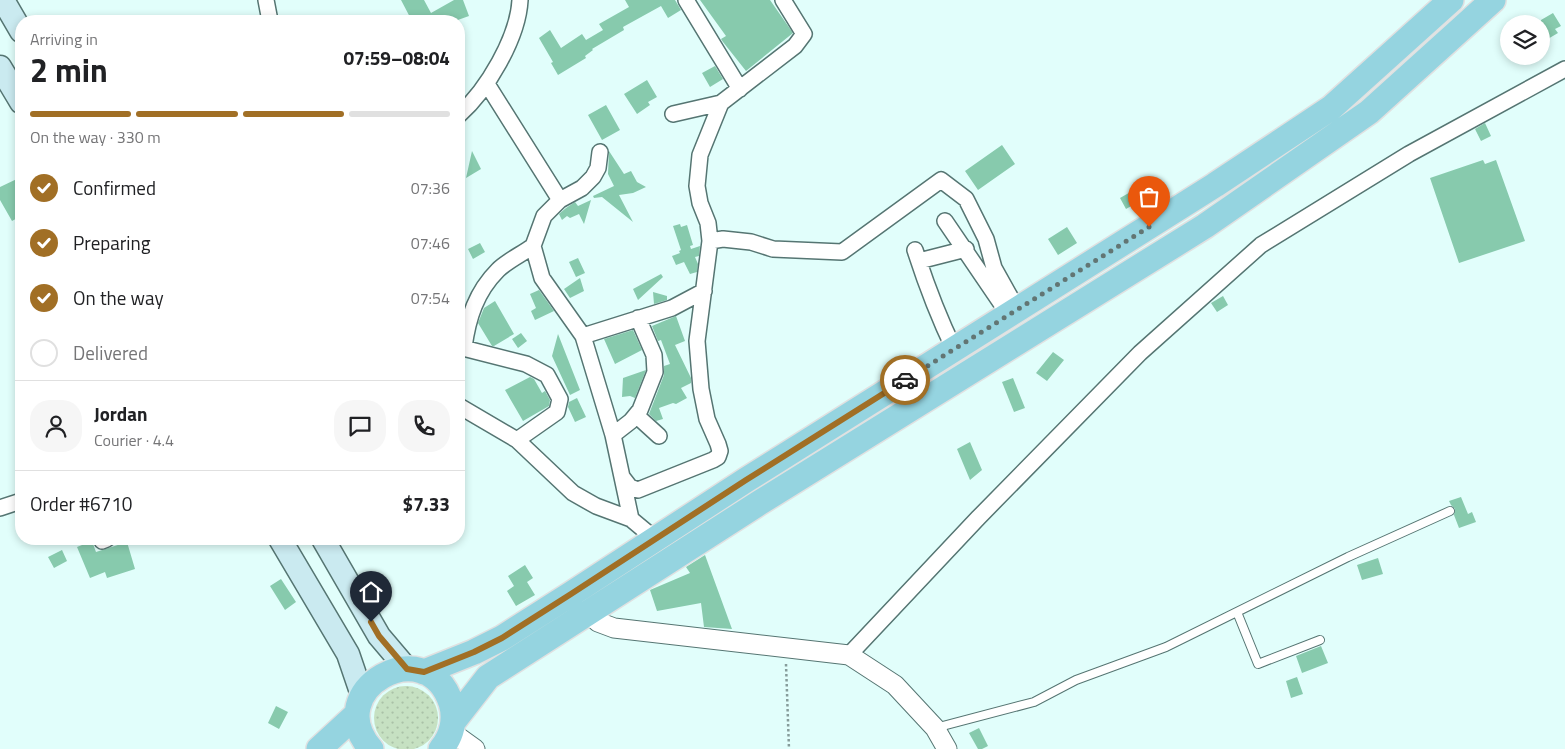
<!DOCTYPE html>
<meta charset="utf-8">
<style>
:root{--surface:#fff;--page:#f6f6f6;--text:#202124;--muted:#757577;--line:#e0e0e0;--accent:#a16f25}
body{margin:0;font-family:"Titillium Web",sans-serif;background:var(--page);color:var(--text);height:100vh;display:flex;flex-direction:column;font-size:19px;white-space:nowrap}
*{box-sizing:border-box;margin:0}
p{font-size:16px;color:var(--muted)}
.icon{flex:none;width:28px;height:28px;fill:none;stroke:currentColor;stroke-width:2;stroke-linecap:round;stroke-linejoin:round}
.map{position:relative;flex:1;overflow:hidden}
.sheet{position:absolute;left:15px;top:15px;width:450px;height:530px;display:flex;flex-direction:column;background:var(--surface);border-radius:20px;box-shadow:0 2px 8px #0003}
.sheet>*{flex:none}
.fabs{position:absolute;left:1500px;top:15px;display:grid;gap:10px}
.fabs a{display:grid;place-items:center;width:50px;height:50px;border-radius:50%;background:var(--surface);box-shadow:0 2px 8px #0003;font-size:25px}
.pin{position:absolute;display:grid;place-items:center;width:42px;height:42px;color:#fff;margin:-51px -21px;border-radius:50% 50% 50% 0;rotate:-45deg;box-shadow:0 0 5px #0007}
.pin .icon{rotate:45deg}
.courier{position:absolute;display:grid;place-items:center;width:50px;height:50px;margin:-25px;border:4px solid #a16f25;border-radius:50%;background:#fff;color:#222;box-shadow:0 1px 6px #0007}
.head em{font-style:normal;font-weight:700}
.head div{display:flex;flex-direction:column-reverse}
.head{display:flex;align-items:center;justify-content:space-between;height:85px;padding:0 15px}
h1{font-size:32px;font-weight:700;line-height:38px}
.bar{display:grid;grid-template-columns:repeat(4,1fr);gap:8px 5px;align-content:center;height:60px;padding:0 15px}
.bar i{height:6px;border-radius:4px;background:var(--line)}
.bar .active{background:var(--accent)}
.bar p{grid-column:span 4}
.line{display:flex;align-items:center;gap:12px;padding:0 15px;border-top:1px solid var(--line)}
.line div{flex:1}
.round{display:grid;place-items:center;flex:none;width:52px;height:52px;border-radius:20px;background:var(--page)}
ol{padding:0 15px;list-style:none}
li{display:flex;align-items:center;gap:15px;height:55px}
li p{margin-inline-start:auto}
li .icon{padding:5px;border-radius:50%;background:var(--accent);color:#fff;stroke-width:4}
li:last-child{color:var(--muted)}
li i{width:28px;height:28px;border:2px solid var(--line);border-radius:50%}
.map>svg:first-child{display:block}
.park{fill:url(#park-dots)}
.building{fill:#87caad}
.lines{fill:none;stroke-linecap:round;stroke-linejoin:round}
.service-casing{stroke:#557572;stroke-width:10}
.minor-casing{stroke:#557572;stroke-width:18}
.tertiary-casing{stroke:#557572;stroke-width:21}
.secondary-casing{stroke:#557572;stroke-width:25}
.primary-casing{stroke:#e0e1e1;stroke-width:28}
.path{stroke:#869c9a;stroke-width:2.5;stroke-dasharray:2.5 2.5;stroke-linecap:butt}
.service{stroke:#fff;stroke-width:8}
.minor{stroke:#fff;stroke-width:15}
.tertiary{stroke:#fff;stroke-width:19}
.secondary{stroke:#caeaf0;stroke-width:22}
.primary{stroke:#95d4e0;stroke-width:25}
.done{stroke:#627573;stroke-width:5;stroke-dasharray:0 9}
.route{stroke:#a16f25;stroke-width:6}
</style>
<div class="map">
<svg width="1565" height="749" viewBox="0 0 1565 749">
<defs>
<pattern id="park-dots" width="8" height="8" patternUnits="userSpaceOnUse" patternTransform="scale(1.25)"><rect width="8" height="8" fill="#c6e1c2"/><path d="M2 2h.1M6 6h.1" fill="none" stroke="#aac1a7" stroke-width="1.8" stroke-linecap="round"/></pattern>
</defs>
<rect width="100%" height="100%" fill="#e1fefb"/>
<!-- park -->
<path class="park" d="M374 718a32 32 0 1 1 64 0a32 32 0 1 1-64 0Z"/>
<!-- building -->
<path class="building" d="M401,0H424L431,13L454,0H463L469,16L455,21H412Z
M625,0H675L681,10L668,18L661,6L623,27L624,30L592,49L593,50L585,56L586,58L558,75L551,63L553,62L539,38L550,30L561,48L582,34L586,40L603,30L599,24L629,7Z
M700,0H770L793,33L746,71L723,42L721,39L726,36Z
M1553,13L1561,26L1555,29L1558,33L1541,43V20Z
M715,66L723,79L710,87L702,73Z
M647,80L657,97L648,102L650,105L637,114L624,94Z
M606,105L620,130L602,140L588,115Z
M1485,123L1491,136L1481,141L1475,129Z
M1002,145L1015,164L978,190L965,171Z
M472,151L481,169L466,178Z
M609,151L624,174L631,171L637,182L646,187L633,193L619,195L633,222L602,197L594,198L593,196L614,186L608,174Z
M1483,160L1485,164L1496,160L1525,241L1459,263L1430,178Z
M21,177V216L12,221L0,200V187Z
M1134,190L1140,201L1126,209L1120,198Z
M591,200L584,224L579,214L570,218L567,216L562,220L559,214L566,208L575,202L578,206Z
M680,224L681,227L687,225L693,245L690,246L691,249L700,246L699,256L695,257L698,264L697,272L690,274L684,262L676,265L672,256L680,253L679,251L681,250L673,226Z
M1067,227L1077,243L1058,255L1048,239Z
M480,243L485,252L473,259L468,249Z
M578,258L585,273L576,277L569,262Z
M661,274L663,277L638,300L633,289Z
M580,278L584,291L570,298L564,289Z
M539,290L554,311L535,320L531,311L536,308L530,294Z
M653,292L667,296V300L654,304Z
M1223,296L1228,305L1217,312L1211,303Z
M495,301L514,334L494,346H492L478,323L484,308Z
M676,316L685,341L675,345L691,378V383L681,388L687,398L676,404L673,403L659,408L663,419L656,421L649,414L664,375V366L670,364L661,340L658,341L652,326Z
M633,330L642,350L615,364L604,339Z
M521,333L527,341L518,348L512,339Z
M558,334L580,390L570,395L552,356Z
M1053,352L1064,360L1047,381L1036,373Z
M646,370L635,398L630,396L622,397L623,378Z
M530,377L534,379L542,393L545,391L550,400L549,406L523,421L505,390Z
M1013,378L1025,408L1014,412L1002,382Z
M577,398L586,417L575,422L568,407L569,402Z
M970,442L982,470L970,480L957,449Z
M1461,497L1468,514L1472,512L1476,522L1459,528L1454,515L1455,509L1451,505L1449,501Z
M92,541L96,552L127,542L135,569L107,578L105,572L90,578L77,547Z
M62,550L67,561L54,568L48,557Z
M705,555L732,629L704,627L701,603L657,611L650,590L690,573L686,567Z
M1378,558L1383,574L1362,580L1357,565Z
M525,565L533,578L527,582L535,595L516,606L507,591L514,586L508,576Z
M281,579L296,602L285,610L270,586Z
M1321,646L1328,663L1302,673L1296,656Z
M1297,677L1303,694L1291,698L1286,681Z
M276,706L288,712L279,729L268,723Z
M979,728L988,746L982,749H978L969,733Z"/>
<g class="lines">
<defs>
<path id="service" d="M1237,612L1258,664L1320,640
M935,728L1034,702L1076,680L1166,647L1348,557L1450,511"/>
<path id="minor" d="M266,0L270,21
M686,0L740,89
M783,0L804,34L795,46L721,103L700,155L697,186L700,203L708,223L710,241L723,239L751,242L773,249L842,252L941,180L966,199L986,239L994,268L1017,309
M487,84L560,200
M673,114L721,103
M459,115C487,90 518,38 520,0
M600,152L598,168L593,177L582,188L560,200L544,216L533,246L542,278L583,336L613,435L631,519
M945,221L1009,315
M915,250C926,284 938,316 954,349
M919,261L966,249
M583,336L672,308L704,291
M459,347L526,364L547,375L560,399L557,412L517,440
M464,347C468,318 476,292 498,270C507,261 522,254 533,246
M459,406L517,440L573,493L596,506L631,519L655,539
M637,416L659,436
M613,435L631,421L640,410L655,372L654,355L638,318
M623,478L630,487L638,490L713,460L718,457L720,451L718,444L707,419L701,389L697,341L710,241
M0,508L21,501
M102,541L107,539
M849,655L978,518L1140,353L1261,245L1409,154L1565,69"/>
<path id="tertiary" d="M579,606L598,622L614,628L849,655L895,685L935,728L947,749
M450,731L475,749"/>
<path id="secondary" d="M3,0L21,31
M0,67L21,102
M280,539L348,654L362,695
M323,539L379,636L407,669"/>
<path id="primary" d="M424,672L474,652L502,638L571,594L746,480L1215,185L1331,108L1451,0
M453,722L488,677L759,503L1205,226L1369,112L1493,0
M319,749L357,714
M371,749C319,690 427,629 451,703C456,719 452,736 441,749"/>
</defs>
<!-- service casing -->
<use href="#service" class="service-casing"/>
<!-- minor casing -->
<use href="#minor" class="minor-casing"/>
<!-- tertiary casing -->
<use href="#tertiary" class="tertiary-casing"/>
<!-- secondary casing -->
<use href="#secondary" class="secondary-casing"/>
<!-- primary casing -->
<use href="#primary" class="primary-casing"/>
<!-- path -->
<path class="path" d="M786,664L789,749"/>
<!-- service -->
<use href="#service" class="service"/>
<!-- minor -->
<use href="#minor" class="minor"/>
<!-- tertiary -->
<use href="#tertiary" class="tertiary"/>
<!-- secondary -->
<use href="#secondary" class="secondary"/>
<!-- primary -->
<use href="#primary" class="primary"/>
</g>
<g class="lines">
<!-- done -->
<path class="done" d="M905,380L1149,227"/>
<!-- route -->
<path class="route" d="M371,622L379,636L407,669L424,672L474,652L502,638L571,594L746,480L905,380"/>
</g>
</svg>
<div class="fabs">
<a><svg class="icon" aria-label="layers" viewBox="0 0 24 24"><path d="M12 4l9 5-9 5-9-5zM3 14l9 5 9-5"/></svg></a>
</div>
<div class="pin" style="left:1149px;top:227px;background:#ea580c"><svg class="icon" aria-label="bag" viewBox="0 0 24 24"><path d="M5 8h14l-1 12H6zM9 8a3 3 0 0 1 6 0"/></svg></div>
<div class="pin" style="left:371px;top:622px;background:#1f2937"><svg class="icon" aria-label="home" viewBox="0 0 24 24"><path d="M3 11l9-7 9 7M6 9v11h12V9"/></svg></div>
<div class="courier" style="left:905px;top:380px"><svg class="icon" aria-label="car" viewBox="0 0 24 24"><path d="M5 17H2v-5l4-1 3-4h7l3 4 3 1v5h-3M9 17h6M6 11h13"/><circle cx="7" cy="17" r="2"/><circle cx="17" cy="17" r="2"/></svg></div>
<section class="sheet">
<div class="head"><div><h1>2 min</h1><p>Arriving in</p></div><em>07:59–08:04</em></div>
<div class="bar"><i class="active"></i><i class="active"></i><i class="active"></i><i></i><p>On the way · 330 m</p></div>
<ol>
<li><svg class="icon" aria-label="check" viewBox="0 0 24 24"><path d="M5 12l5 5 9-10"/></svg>Confirmed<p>07:36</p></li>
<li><svg class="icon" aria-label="check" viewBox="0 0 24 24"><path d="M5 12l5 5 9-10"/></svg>Preparing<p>07:46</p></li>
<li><svg class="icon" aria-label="check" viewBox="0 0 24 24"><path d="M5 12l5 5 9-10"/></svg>On the way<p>07:54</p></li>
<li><i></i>Delivered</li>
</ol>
<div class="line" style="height:90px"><a class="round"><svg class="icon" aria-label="person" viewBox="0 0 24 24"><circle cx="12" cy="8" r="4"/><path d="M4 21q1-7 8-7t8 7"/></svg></a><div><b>Jordan</b><p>Courier · 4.4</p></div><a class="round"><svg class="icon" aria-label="chat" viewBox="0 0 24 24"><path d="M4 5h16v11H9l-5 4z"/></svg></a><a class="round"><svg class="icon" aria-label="phone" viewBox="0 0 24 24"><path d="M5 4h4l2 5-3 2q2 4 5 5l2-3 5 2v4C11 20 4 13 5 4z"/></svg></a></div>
<div class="line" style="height:65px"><div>Order #6710</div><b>$7.33</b></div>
</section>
</div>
